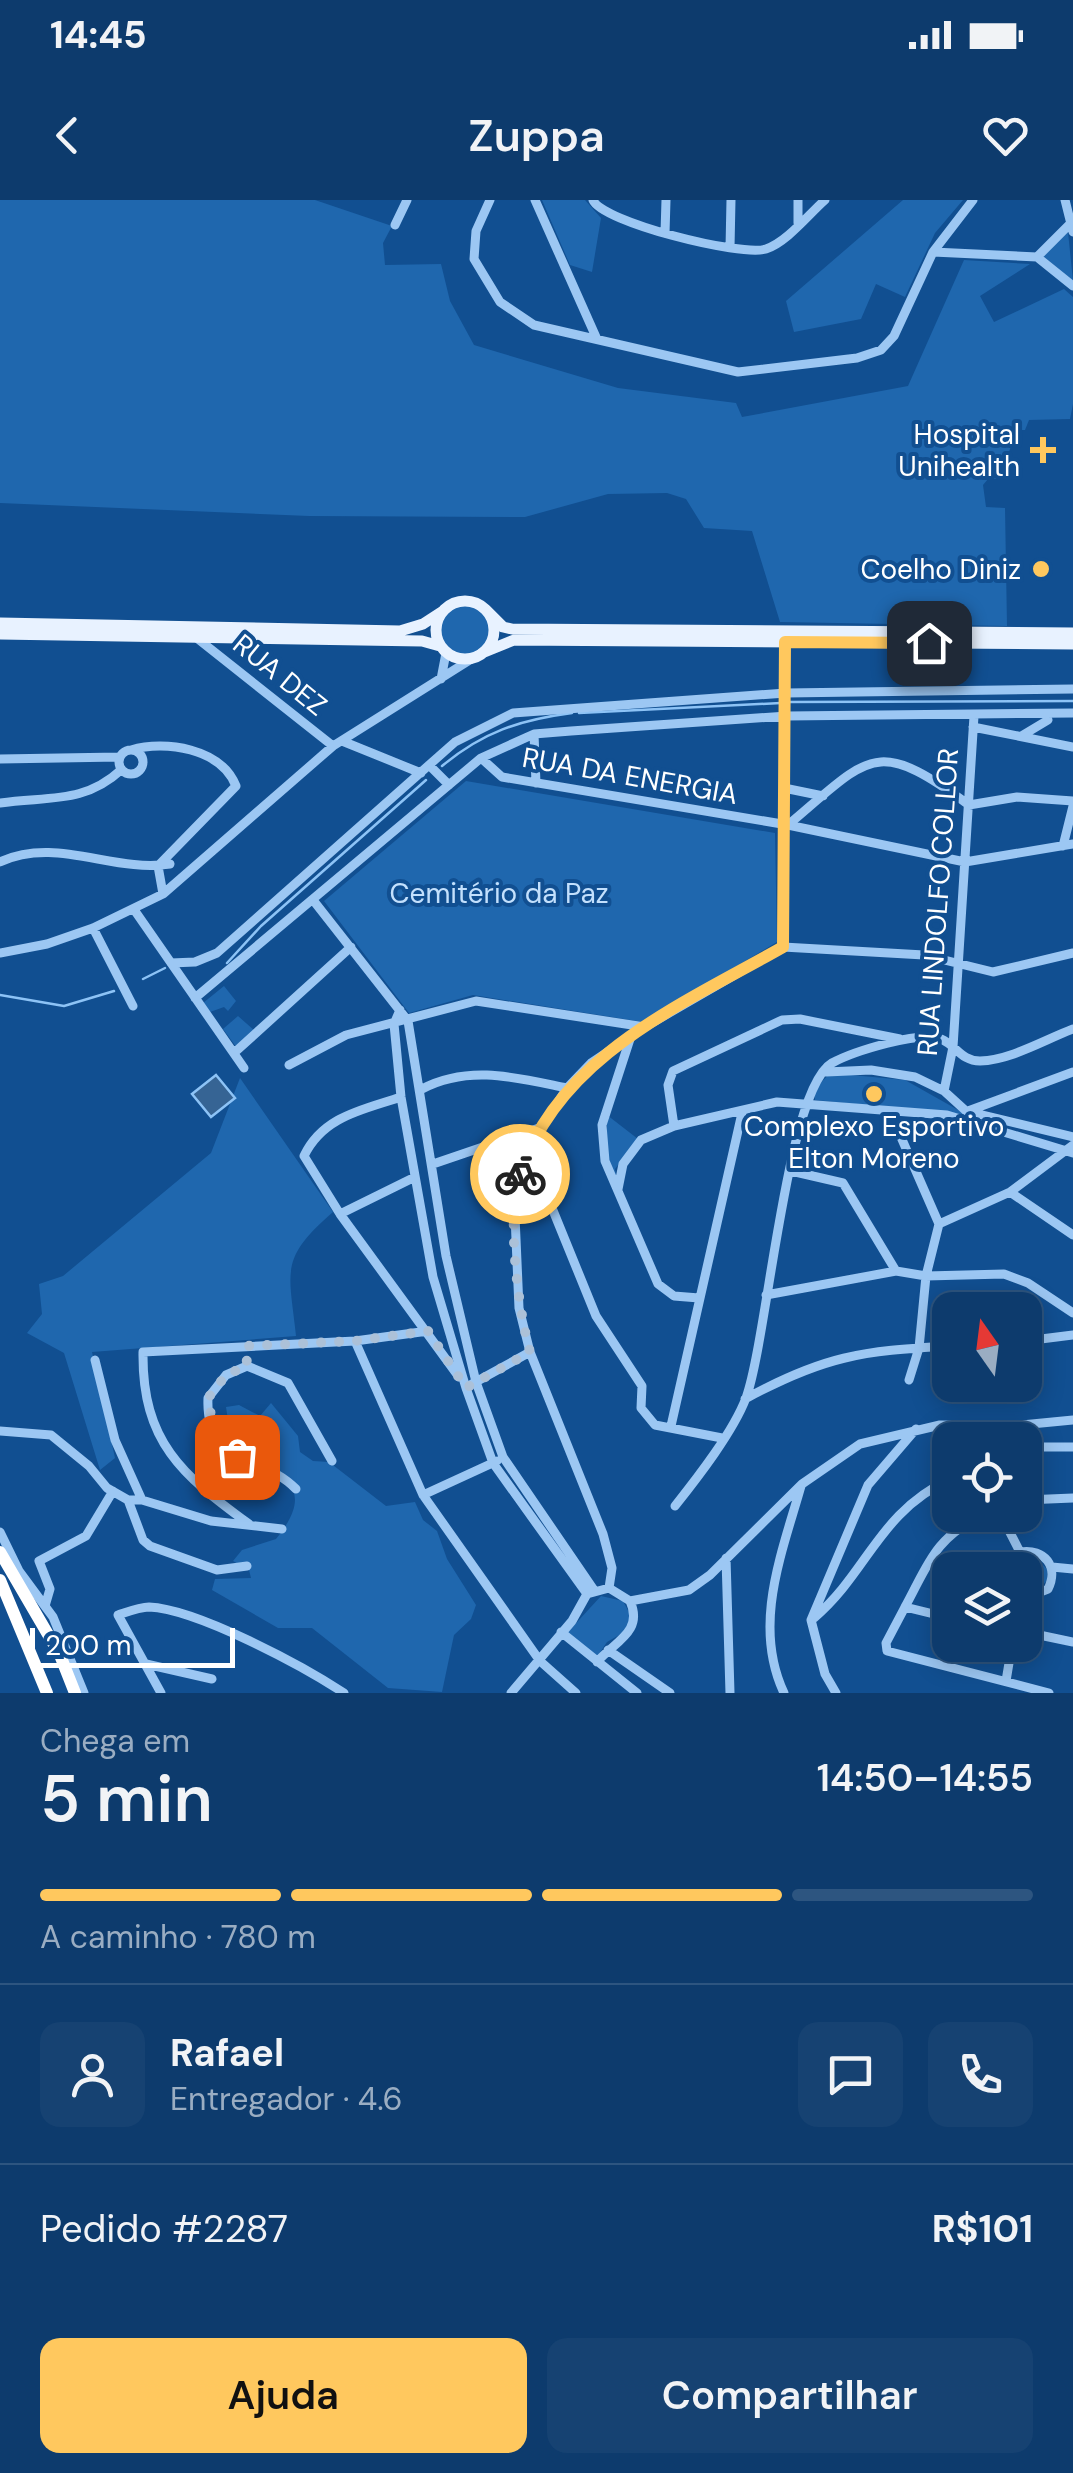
<!DOCTYPE html>
<html lang="pt">
<meta charset="utf-8">
<style>
:root{--surface:#0d3b6d;--page:#164272;--text:#f1f3f6;--muted:#9aadc2;--line:#2d5580;--accent:#ffc85e}
body{margin:0;font-family:"DM Sans",sans-serif;background:var(--page);color:var(--text);height:100vh;display:flex;flex-direction:column;font-size:38px;white-space:nowrap}
*{box-sizing:border-box;margin:0}
p{font-size:32px;color:var(--muted)}
.icon{flex:none;width:55px;height:55px;fill:none;stroke:currentColor;stroke-width:2;stroke-linecap:round;stroke-linejoin:round}
.map{position:relative;height:1493px;overflow:hidden}
.details{display:flex;flex-direction:column;background:var(--surface);flex:1}
.details>*{flex:none}
.needle{width:65px;rotate:346deg}
.buttons{position:absolute;left:932px;top:1092px;display:grid;gap:20px}
.buttons a{display:grid;place-items:center;width:110px;height:110px;border-radius:20px;background:var(--surface);box-shadow:0 5px 25px #0003,0 0 0 2px var(--line);font-size:50px}
.scale{position:absolute;left:30px;bottom:25px;width:205px;box-sizing:border-box;padding-left:10px;border:5px solid #fff;border-top:0;font-size:28px;line-height:35px;white-space:nowrap;color:#fff;-webkit-text-stroke:8px #114f91;paint-order:stroke}
.pin{position:absolute;display:grid;place-items:center;width:85px;height:85px;color:#fff;margin:-42px;border-radius:20px;box-shadow:0 5px 15px #0006}
.courier{position:absolute;display:grid;place-items:center;width:100px;height:100px;margin:-50px;border:8px solid #ffc85e;border-radius:50%;background:#fff;color:#222;box-shadow:0 2px 12px #0007}
.summary em{font-style:normal;font-weight:600}
.summary div{display:flex;flex-direction:column-reverse}
.summary{display:flex;align-items:center;justify-content:space-between;height:170px;padding:0 40px}
h1{font-size:65px;font-weight:600;line-height:75px}
.bar{display:grid;grid-template-columns:repeat(4,1fr);gap:15px 10px;align-content:center;height:120px;padding:0 40px}
.bar i{height:12px;border-radius:8px;background:var(--line)}
.bar .selected{background:var(--accent)}
.bar p{grid-column:span 4}
.line{display:flex;align-items:center;gap:25px;padding:0 40px;border-top:2px solid var(--line)}
.line div{flex:1}
.round{display:grid;place-items:center;flex:none;width:105px;height:105px;border-radius:20px;background:var(--page)}
.action{display:flex;gap:20px;margin-top:auto;padding:20px 40px}
.action a{flex:1;height:115px;border-radius:20px;background:var(--accent);color:#111;font-size:40px;font-weight:600;line-height:115px;text-align:center}
.action a+a{background:var(--page);color:var(--text)}
.status{display:flex;justify-content:space-between;align-items:center;height:70px;padding:0 50px;background:var(--surface);direction:ltr}
.status svg{height:28px;fill:currentColor}
header{display:flex;justify-content:space-between;align-items:center;height:130px;padding:0 40px;background:var(--surface);font-size:45px;font-weight:600}
.map>svg:first-child{display:block}
.green{fill:#1f67ae}
.water{fill:#366494;stroke:#8dc3f6;stroke-width:2.5}
.lines{fill:none;stroke-linecap:round;stroke-linejoin:round}
.stream{stroke:#8dc3f6;stroke-width:2.5}
.minor{stroke:#9cc7f3;stroke-width:9}
.major{stroke:#e8f2ff;stroke-width:11}
.highway{stroke:#fff;stroke-width:12}
.done{stroke:#acc1d8;stroke-width:10;stroke-dasharray:0 18}
.route{stroke:#ffc85e;stroke-width:12}
.poi-dot{fill:#ffc85e;stroke:#114f91;stroke-width:4}
.labels{text-anchor:middle;dominant-baseline:central;stroke-width:8;stroke-linejoin:round;paint-order:stroke}
.poi-label{font-size:28px;fill:#fff;stroke:#114f91;text-anchor:end}
.street-label{font-size:28px;fill:#fff;stroke:#114f91}
.park-label{font-size:28px;fill:#c3e0fd;stroke:#114f91}
</style>
<div class="status"><b>14:45</b><svg viewBox="0 0 49 12"><path d="M0 12V9h3v3zM5 12V6h3v6zM10 12V3h3v9zM15 12V0h3v12zM26 1h20v11H26zM47 4h2v5h-2z"/></svg></div>
<header><svg class="icon" aria-label="back" viewBox="0 0 24 24"><path d="M15 5l-7 7 7 7"/></svg>Zuppa<svg class="icon" aria-label="heart" viewBox="0 0 24 24"><path d="M12 20l-8-8c-3-5 5-10 8-4 3-6 11-1 8 4z"/></svg></header>
<div class="map">
<svg width="1073" height="1493" viewBox="0 0 1073 1493">
<rect width="100%" height="100%" fill="#114f91"/>
<!-- green -->
<path class="green" d="M0,0H315L392,26L383,43L385,65L441,64L450,101L474,145L618,188L736,203L742,217L908,186L964,60L1030,64L980,96L994,122L1064,89L1073,97V204L1070,219L1029,220L1025,230H1017L999,279H988L983,285L986,307L1005,308L1007,426L780,422L752,331L704,328L686,299L667,293L608,294L525,317L309,316L0,303Z
M542,0H585L601,18L592,72L570,65Z
M903,0H963L935,33L905,97L876,84L861,119L794,132L786,101Z
M1068,32L1073,81L1043,56Z
M439 430a25 25 0 1 1 50 0a25 25 0 1 1-50 0Z
M466,581L775,633L777,742L643,822L473,795L409,813L324,701Z
M224,786L236,801L228,811L224,807L210,812L203,803Z
M238,816L255,831L237,848L223,829Z
M830,873L905,880L967,915L815,900L814,890Z
M240,878L333,1012C279,1059 289,1070 296,1136L92,1152L115,1258L100,1270L64,1153L27,1133L42,1114L39,1084L63,1076L211,953Z
M607,915L638,939L615,969L617,978L607,960Z
M271,1203L298,1236L300,1252L313,1261L329,1262L386,1306L415,1302L423,1320L437,1331L447,1359L476,1405L471,1419L454,1435L442,1492L388,1488L312,1428H278L212,1390L215,1379L251,1378L249,1370L233,1361L242,1350L276,1339C325,1278 267,1275 238,1244C229,1235 228,1219 226,1207L239,1205L260,1216Z
M1034,1356L1047,1369V1381L1033,1393H1025V1370H1011L1022,1357Z
M601,1396L623,1401L630,1414L628,1430L607,1442L597,1457L567,1433Z"/>
<!-- water -->
<path class="water" d="M216,875L235,898L211,917L192,894Z"/>
<g class="lines">
<!-- stream -->
<path class="stream" d="M789,502L1073,501
M579,513L781,503
M442,566C483,532 519,520 572,513
M227,763L261,726L426,580
M143,779L165,768
M0,795L64,806L114,791"/>
<!-- minor -->
<path class="minor" d="M490,0L476,31L474,59L500,102L534,125L738,172L857,158L881,150L894,136L933,52L1037,57L1073,86
M535,0L596,137
M593,0C602,22 741,57 766,49C787,42 808,15 825,0
M1065,0L1073,32
M798,23V0
M395,25L407,0
M665,33L666,0
M730,48L731,0
M933,52L973,0
M1037,57L1071,23
M198,439L333,546
M441,479L446,453
M973,527L1073,547
M534,534L536,583
M1023,535L1048,520
M342,541L421,573
M119 562a12 12 0 1 1 24 0a12 12 0 1 1-24 0Z
M131,550C165,540 221,548 236,586L158,666L163,694
M481,558L502,577L788,625L965,662L1073,644
M0,559L119,557
M429,565L449,585
M784,588L823,596
M0,603C48,596 84,604 121,570
M788,625C871,555 875,536 969,605L1017,597L1073,601
M1063,646L1073,606
M0,662C56,636 113,673 170,664
M313,700L408,821L446,1056L476,1182L503,1257L594,1390
M135,711L244,868
M93,728L133,806
M783,747L785,442
M0,753L47,744L93,728L163,694L333,546L473,458
M171,763L195,762L217,753L455,542L513,513L786,493L1073,489
M195,798L481,558L534,534L571,531L787,516L1073,513
M400,810L394,824L401,897L433,1077L466,1188L493,1263L587,1394
M630,839L602,925L605,961L658,1084L674,1096L699,1098
M234,853L351,747
M289,865L346,835L476,801L645,827
M826,872L871,870L915,877L944,891L966,911L1073,937
M422,889C469,864 518,878 567,888
M944,891L953,847L974,516
M401,897C363,910 323,916 304,956L340,1014L459,1177
M968,911L1073,872
M890,912L939,1024L926,1076L919,1148L909,1180
M674,926L668,885L673,871L782,820L800,819L900,839
M528,949L596,1116L642,1186L641,1208L655,1225L722,1238
M433,964L539,928
M791,971L843,983L896,1071
M618,989L623,964L641,940L674,926L777,902L947,915L1073,953
M1010,992L1073,1035
M340,1014L415,977
M939,1024L1010,992L1073,945
M766,1095L896,1071L926,1076L1004,1074L1028,1083L1073,1113
M355,1141L423,1295L540,1461L576,1493
M1025,1141L1073,1135
M95,1160L115,1240L142,1300
M472,1184L530,1152
M745,1199C824,1156 861,1151 950,1146
M671,1226L742,913
M0,1231L51,1235L89,1266L107,1288L128,1300H142L211,1321L282,1329
M1025,1247H1073
M296,1289C261,1253 205,1266 208,1198L226,1175L247,1166L288,1183L332,1261
M423,1295L497,1261
M128,1300L143,1340L150,1346L217,1370L247,1366
M1025,1300L1073,1298
M675,1306C698,1277 733,1232 746,1198C768,1137 786,890 832,863C852,852 921,830 941,839C956,845 961,861 980,861C1011,860 1044,840 1073,829
M1001,1315L1020,1352
M249,1324C182,1275 142,1242 143,1152L355,1141L428,1131
M0,1332L19,1371L53,1417L84,1493
M726,1358L730,1493
M1052,1367L1073,1369
M1005,1370L1020,1352C1045,1348 1059,1367 1048,1389L1025,1398
M609,1388L612,1368L603,1334L530,1152L519,1108L514,993L528,949L567,888L591,863L645,827L783,747L924,755L993,772L1073,753
M630,1401L689,1390L710,1375L802,1284L860,1244L940,1225L1010,1226L1073,1220
M45,1406L50,1389L39,1361L86,1336L113,1291
M905,1407L886,1443L887,1451L1049,1493
M814,1418C868,1372 878,1313 950,1279
M950,1418L905,1407C929,1363 934,1339 982,1315
M561,1432L637,1493
M1025,1432L1073,1442
M608,1450L670,1493
M146,1464L212,1479
M1006,1481L1012,1445
M161,1493L118,1415C127,1412 140,1407 149,1407C197,1409 303,1466 344,1493
M511,1493L572,1421L587,1394L609,1388L630,1401C644,1432 614,1442 597,1462
M784,1493C752,1425 782,1353 801,1286
M836,1493L825,1474L811,1420L868,1285L916,1229"/>
<!-- major -->
<path class="major" d="M436 430a29 29 0 1 1 58 0a29 29 0 1 1-58 0Z
M486,410L503,427L512,429L1073,433
M0,423L400,431L423,424L443,411
M0,434L422,441L440,446
M482,453L514,440L1073,444"/>
<!-- highway -->
<path class="highway" d="M0,1352L60,1455L75,1493
M0,1380L47,1493"/>
</g>
<g class="lines">
<!-- done -->
<path class="done" d="M237,1257L214,1233L208,1198L226,1175L247,1166L246,1146L355,1141L428,1131L466,1188L530,1152C518,1108 506,1017 520,974"/>
<!-- route -->
<path class="route" d="M520,974C558,856 683,804 783,747L785,442L929,443"/>
</g>
<!-- markers -->
<g class="poi-dot">
<path d="M1038 235h10v10h10v10h-10v10h-10v-10h-10v-10h10z"/>
<circle cx="1041" cy="369" r="10"/>
<circle cx="874" cy="894" r="10"/>
</g>
<g class="labels">
<!-- poi labels -->
<g class="poi-label">
<text x="1020" y="234">Hospital<tspan x="1020" dy="32">Unihealth</tspan></text>
<text x="1021" y="369">Coelho Diniz</text>
<text x="874" y="926" text-anchor="middle">Complexo Esportivo<tspan x="874" dy="32">Elton Moreno</tspan></text>
</g>
<!-- street labels -->
<g class="street-label">
<text transform="translate(280 475) rotate(39)">RUA DEZ</text>
<text transform="translate(630 576) rotate(10)">RUA DA ENERGIA</text>
<text transform="translate(938 702) rotate(-86)">RUA LINDOLFO COLLOR</text>
</g>
<!-- park labels -->
<g class="park-label">
<text x="499" y="693">Cemitério da Paz</text>
</g>
</g>
</svg>
<div class="buttons">
<a><svg class="needle" viewBox="-14 -14 28 28"><path d="M0-13l5 13h-10z" fill="#e53935"/><path d="M0 13l5-13h-10z" fill="#9aadc2"/></svg></a>
<a><svg class="icon" aria-label="locate" viewBox="0 0 24 24"><circle cx="12" cy="12" r="6"/><path d="M12 2v4M12 18v4M2 12h4M18 12h4"/></svg></a>
<a><svg class="icon" aria-label="layers" viewBox="0 0 24 24"><path d="M12 4l9 5-9 5-9-5zM3 14l9 5 9-5"/></svg></a>
</div>
<div class="scale">200 m</div>
<div class="pin" style="left:237px;top:1257px;background:#ea580c"><svg class="icon" aria-label="bag" viewBox="0 0 24 24"><path d="M5 8h14l-1 12H6zM9 8a3 3 0 0 1 6 0"/></svg></div>
<div class="pin" style="left:929px;top:443px;background:#1f2937"><svg class="icon" aria-label="home" viewBox="0 0 24 24"><path d="M3 11l9-7 9 7M6 9v11h12V9"/></svg></div>
<div class="courier" style="left:520px;top:974px"><svg class="icon" aria-label="bike" viewBox="0 0 24 24"><circle cx="6" cy="16" r="4"/><circle cx="18" cy="16" r="4"/><path d="M6 16l4-8h5l3 8M10 8l3 8H6M13 5h3"/></svg></div>
</div>
<section class="details">
<div class="summary"><div><h1>5 min</h1><p>Chega em</p></div><em>14:50–14:55</em></div>
<div class="bar"><i class="selected"></i><i class="selected"></i><i class="selected"></i><i></i><p>A caminho · 780 m</p></div>
<div class="line" style="height:180px"><a class="round"><svg class="icon" aria-label="person" viewBox="0 0 24 24"><circle cx="12" cy="8" r="4"/><path d="M4 21q1-7 8-7t8 7"/></svg></a><div><b>Rafael</b><p>Entregador · 4.6</p></div><a class="round"><svg class="icon" aria-label="chat" viewBox="0 0 24 24"><path d="M4 5h16v11H9l-5 4z"/></svg></a><a class="round"><svg class="icon" aria-label="phone" viewBox="0 0 24 24"><path d="M5 4h4l2 5-3 2q2 4 5 5l2-3 5 2v4C11 20 4 13 5 4z"/></svg></a></div>
<div class="line" style="height:130px"><div>Pedido #2287</div><b>R$101</b></div>
<div class="action"><a>Ajuda</a><a>Compartilhar</a></div>
</section>
